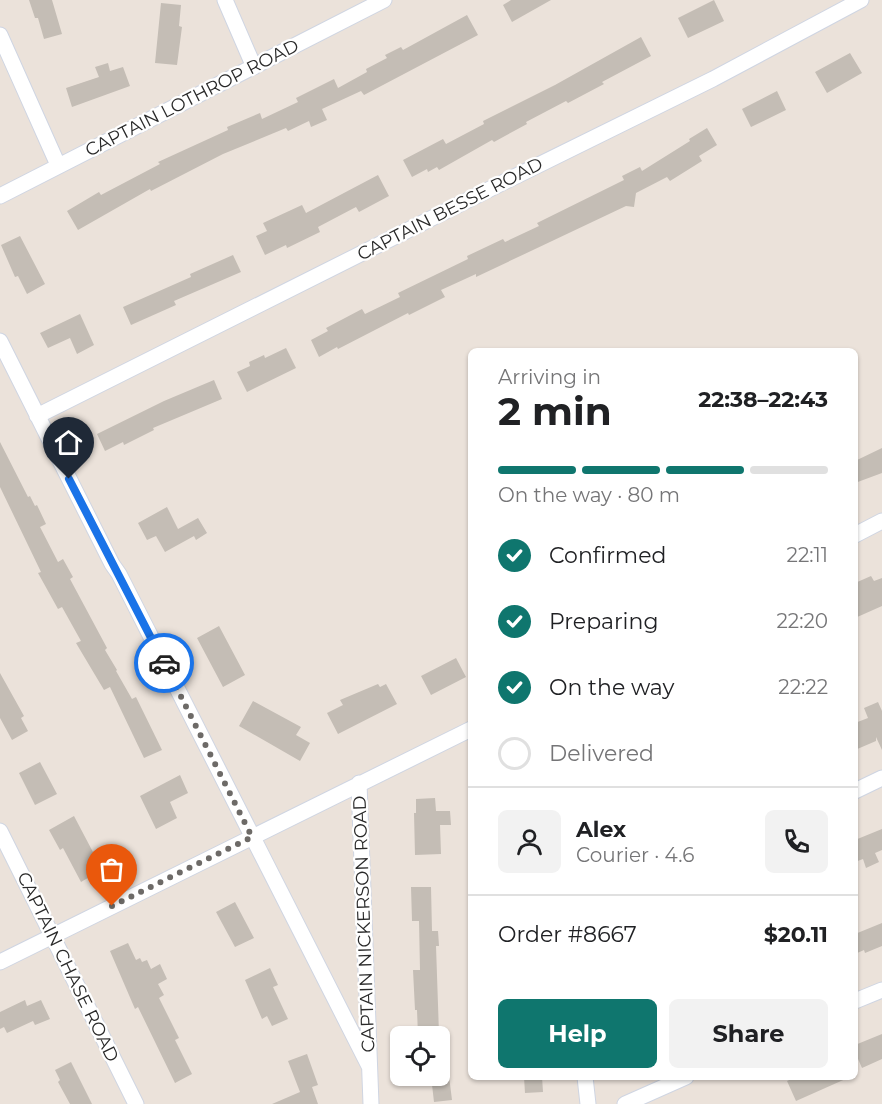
<!DOCTYPE html>
<meta charset="utf-8">
<style>
:root{--surface:#fff;--page:#f2f2f2;--text:#202124;--muted:#757577;--line:#e0e0e0;--accent:#0f766e}
body{margin:0;font-family:Montserrat,sans-serif;background:var(--page);color:var(--text);height:100vh;display:flex;flex-direction:column;font-size:22px;white-space:nowrap}
*{box-sizing:border-box;margin:0}
p{font-size:20px;color:var(--muted)}
.icon{flex:none;width:33px;height:33px;fill:none;stroke:currentColor;stroke-width:2;stroke-linecap:round;stroke-linejoin:round}
.map{position:relative;flex:1;overflow:hidden}
.side{position:absolute;left:468px;top:348px;width:390px;height:732px;display:flex;flex-direction:column;background:var(--surface);border-radius:9px;box-shadow:0 2px 4px #0004}
.side>*{flex:none}
.controls{position:absolute;left:390px;top:1026px;display:grid;gap:12px}
.controls a{display:grid;place-items:center;width:60px;height:60px;border-radius:9px;background:var(--surface);box-shadow:0 2px 4px #0004;font-size:30px}
.pin{position:absolute;display:grid;place-items:center;width:51px;height:51px;color:#fff;margin:-62px -26px;border-radius:50% 50% 50% 0;rotate:-45deg;box-shadow:0 0 6px #0007}
.pin .icon{rotate:45deg}
.courier{position:absolute;display:grid;place-items:center;width:60px;height:60px;margin:-30px;border:4px solid #1a73e8;border-radius:50%;background:#fff;color:#222;box-shadow:0 2px 8px #0007}
.headline em{font-style:normal;font-weight:700}
.headline div{display:flex;flex-direction:column-reverse}
.headline{display:flex;align-items:center;justify-content:space-between;height:102px;padding:0 30px}
h1{font-size:39px;font-weight:700;line-height:45px}
.bar{display:grid;grid-template-columns:repeat(4,1fr);gap:9px 6px;align-content:center;height:72px;padding:0 30px}
.bar i{height:8px;border-radius:4px;background:var(--line)}
.bar .active{background:var(--accent)}
.bar p{grid-column:span 4}
.line{display:flex;align-items:center;gap:15px;padding:0 30px;border-top:2px solid var(--line)}
.line div{flex:1}
.round{display:grid;place-items:center;flex:none;width:63px;height:63px;border-radius:9px;background:var(--page)}
ol{padding:0 30px;list-style:none}
li{display:flex;align-items:center;gap:18px;height:66px}
li p{margin-inline-start:auto}
li .icon{padding:6px;border-radius:50%;background:var(--accent);color:#fff;stroke-width:4}
li:last-child{color:var(--muted)}
li i{width:33px;height:33px;border:3px solid var(--line);border-radius:50%}
.cta{display:flex;gap:12px;margin-top:auto;padding:12px 30px}
.cta a{flex:1;height:69px;border-radius:9px;background:var(--accent);color:#fff;font-size:24px;font-weight:700;line-height:69px;text-align:center}
.cta a+a{background:var(--page);color:var(--text)}
.map>svg:first-child{display:block}
.building{fill:#c4bdb5}
.lines{fill:none;stroke-linecap:round;stroke-linejoin:round}
.street-casing{stroke:#cfd5e2;stroke-width:17}
.street{stroke:#fff;stroke-width:15}
.done{stroke:#6d6a67;stroke-width:6;stroke-dasharray:0 10.8}
.route{stroke:#1a73e8;stroke-width:8}
.labels{text-anchor:middle;dominant-baseline:central;stroke-width:4.5;stroke-linejoin:round;paint-order:stroke}
.street-label{font-size:18px;fill:#292929;stroke:#fff}
</style>
<div class="map">
<svg width="882" height="1104" viewBox="0 0 882 1104">
<rect width="100%" height="100%" fill="#ebe2da"/>
<!-- building -->
<path class="building" d="M29,0H52L62,34L44,39L38,18H35Z
M511,0H551L512,22L503,5Z
M714,0L724,21L688,38L678,18Z
M161,3L181,5L179,26L182,27L177,65L155,63Z
M467,15L478,35L364,95L361,91L322,109L327,120L311,127L309,121L288,131L286,128L223,154L151,191L150,189L78,230L67,211L99,192L101,195L160,164L158,162L228,130L227,127L260,113L262,119L298,102L296,98L334,79L338,88L367,72L366,69L387,58L385,55L401,47L403,50Z
M641,37L651,56L602,82L604,84L568,103L566,101L526,122L527,124L494,142L492,140L439,170L437,167L428,172L427,169L412,177L403,160L443,139L446,144L484,124L483,121L555,85Z
M850,53L862,73L827,93L815,72Z
M108,63L110,71L123,67L130,86L72,107L66,88L99,77L95,67Z
M777,91L786,110L751,127L742,109Z
M707,128L717,145L699,156L702,161L670,181L667,177L636,193L634,207L626,206L476,277V274L441,290L445,297L409,315L408,313L338,349L337,347L319,357L311,340L328,331L326,328L362,309L365,314L400,297L398,293L468,259L467,256L503,239L505,242L539,226L537,223L624,180L622,176L640,167L642,171L690,141L689,139Z
M378,175L389,196L359,212L356,207L318,227L320,232L287,248L286,245L265,255L256,236L267,231L263,223L302,205L306,213Z
M20,236L45,284L27,294L18,276L15,277L1,245Z
M233,255L241,272L174,301L176,305L131,325L123,307L191,277L190,274Z
M80,314L94,345L77,354L70,338L48,348L40,333Z
M286,348L296,368L247,392L237,372L250,366L249,362L264,355L265,358Z
M214,380L222,399L153,428L154,430L124,445L123,442L105,451L97,434L164,401Z
M0,442L28,497L30,496L35,506L37,505L46,524L40,527L58,562L63,559L73,577L70,579L107,648L105,650L117,670L116,671L132,699L136,697L162,750L144,758L110,687L104,690L76,643L81,641L62,607L58,609L38,573L41,572L0,487Z
M882,448V473L855,483V461Z
M167,507L178,529L198,518L207,533L196,540L194,536L165,552L156,536L147,540L138,523Z
M871,576L874,581L882,578V606L855,618V583Z
M219,626L245,675L223,687L197,638Z
M456,658L466,677L431,695L421,676Z
M0,673L24,716L21,718L28,731L12,740L0,718Z
M378,684L380,687L386,684L397,704L338,734L327,713L343,705L340,700Z
M253,701L301,727L296,735L310,743L300,761L239,726Z
M878,702L882,711V750L876,737V741L855,750V723L868,718L864,708Z
M40,762L57,794L35,805L19,773Z
M180,775L188,793L170,802L177,818L156,829L140,796Z
M435,798L436,811H450L451,825H440L441,854L415,855L414,813H416V799Z
M74,816L94,854L90,856L98,872L81,882L63,848L60,850L49,830Z
M882,829V850L875,853L879,862L866,868L863,859L855,862V840Z
M411,887H431L432,931H438L439,946H436L439,1034L418,1035L417,1010H415L413,970H420L419,921H412Z
M235,902L254,938L235,947L216,912Z
M882,923V946L865,953L864,950L855,954V934Z
M128,943L136,960L140,958L142,962L147,960L151,969L160,964L167,979L158,984L164,995L159,998L179,1038L175,1040L192,1074L175,1083L138,1007L135,1009L110,951Z
M270,968L278,985L273,987L288,1019L272,1026L267,1016L262,1019L245,980Z
M25,1000L27,1006L41,1000L50,1019L35,1025L33,1021L7,1033L4,1027L0,1029V1012Z
M882,1034V1059L862,1068L855,1052V1045Z
M307,1054L318,1085L312,1087L318,1104H272L300,1092L288,1061Z
M71,1062L92,1104H70L58,1082L60,1080L55,1070Z
M431,1076H449L452,1100L434,1102Z
M524,1077H542L543,1092L525,1093Z
M796,1077H850L796,1101L787,1081Z"/>
<g class="lines">
<defs>
<path id="street" d="M225,0L254,67
M0,35L58,165
M0,196L384,0
M0,341L112,564L119,574L369,1066
M37,416L500,184L713,79L861,0
M855,535L882,521
M359,783L371,1104
M855,791L882,778
M0,831L136,1104
M0,962L471,729
M855,1001L882,990
M585,1077L588,1104
M625,1104L686,1077"/>
</defs>
<!-- street casing -->
<use href="#street" class="street-casing"/>
<!-- street -->
<use href="#street" class="street"/>
</g>
<g class="lines">
<!-- done -->
<path class="done" d="M112,906L252,837L164,663"/>
<!-- route -->
<path class="route" d="M69,479L164,663"/>
</g>
<g class="labels">
<!-- street labels -->
<g class="street-label">
<text transform="translate(192 98) rotate(-27)">CAPTAIN LOTHROP ROAD</text>
<text transform="translate(450 209) rotate(-27)">CAPTAIN BESSE ROAD</text>
<text transform="translate(364 924) rotate(-92)">CAPTAIN NICKERSON ROAD</text>
<text transform="translate(68 967) rotate(64)">CAPTAIN CHASE ROAD</text>
</g>
</g>
</svg>
<div class="controls">
<a><svg class="icon" aria-label="locate" viewBox="0 0 24 24"><circle cx="12" cy="12" r="6"/><path d="M12 2v4M12 18v4M2 12h4M18 12h4"/></svg></a>
</div>
<div class="pin" style="left:112px;top:906px;background:#ea580c"><svg class="icon" aria-label="bag" viewBox="0 0 24 24"><path d="M5 8h14l-1 12H6zM9 8a3 3 0 0 1 6 0"/></svg></div>
<div class="pin" style="left:69px;top:479px;background:#1f2937"><svg class="icon" aria-label="home" viewBox="0 0 24 24"><path d="M3 11l9-7 9 7M6 9v11h12V9"/></svg></div>
<div class="courier" style="left:164px;top:663px"><svg class="icon" aria-label="car" viewBox="0 0 24 24"><path d="M5 17H2v-5l4-1 3-4h7l3 4 3 1v5h-3M9 17h6M6 11h13"/><circle cx="7" cy="17" r="2"/><circle cx="17" cy="17" r="2"/></svg></div>
<section class="side">
<div class="headline"><div><h1>2 min</h1><p>Arriving in</p></div><em>22:38–22:43</em></div>
<div class="bar"><i class="active"></i><i class="active"></i><i class="active"></i><i></i><p>On the way · 80 m</p></div>
<ol>
<li><svg class="icon" aria-label="check" viewBox="0 0 24 24"><path d="M5 12l5 5 9-10"/></svg>Confirmed<p>22:11</p></li>
<li><svg class="icon" aria-label="check" viewBox="0 0 24 24"><path d="M5 12l5 5 9-10"/></svg>Preparing<p>22:20</p></li>
<li><svg class="icon" aria-label="check" viewBox="0 0 24 24"><path d="M5 12l5 5 9-10"/></svg>On the way<p>22:22</p></li>
<li><i></i>Delivered</li>
</ol>
<div class="line" style="height:108px"><a class="round"><svg class="icon" aria-label="person" viewBox="0 0 24 24"><circle cx="12" cy="8" r="4"/><path d="M4 21q1-7 8-7t8 7"/></svg></a><div><b>Alex</b><p>Courier · 4.6</p></div><a class="round"><svg class="icon" aria-label="phone" viewBox="0 0 24 24"><path d="M5 4h4l2 5-3 2q2 4 5 5l2-3 5 2v4C11 20 4 13 5 4z"/></svg></a></div>
<div class="line" style="height:78px"><div>Order #8667</div><b>$20.11</b></div>
<div class="cta"><a>Help</a><a>Share</a></div>
</section>
</div>
